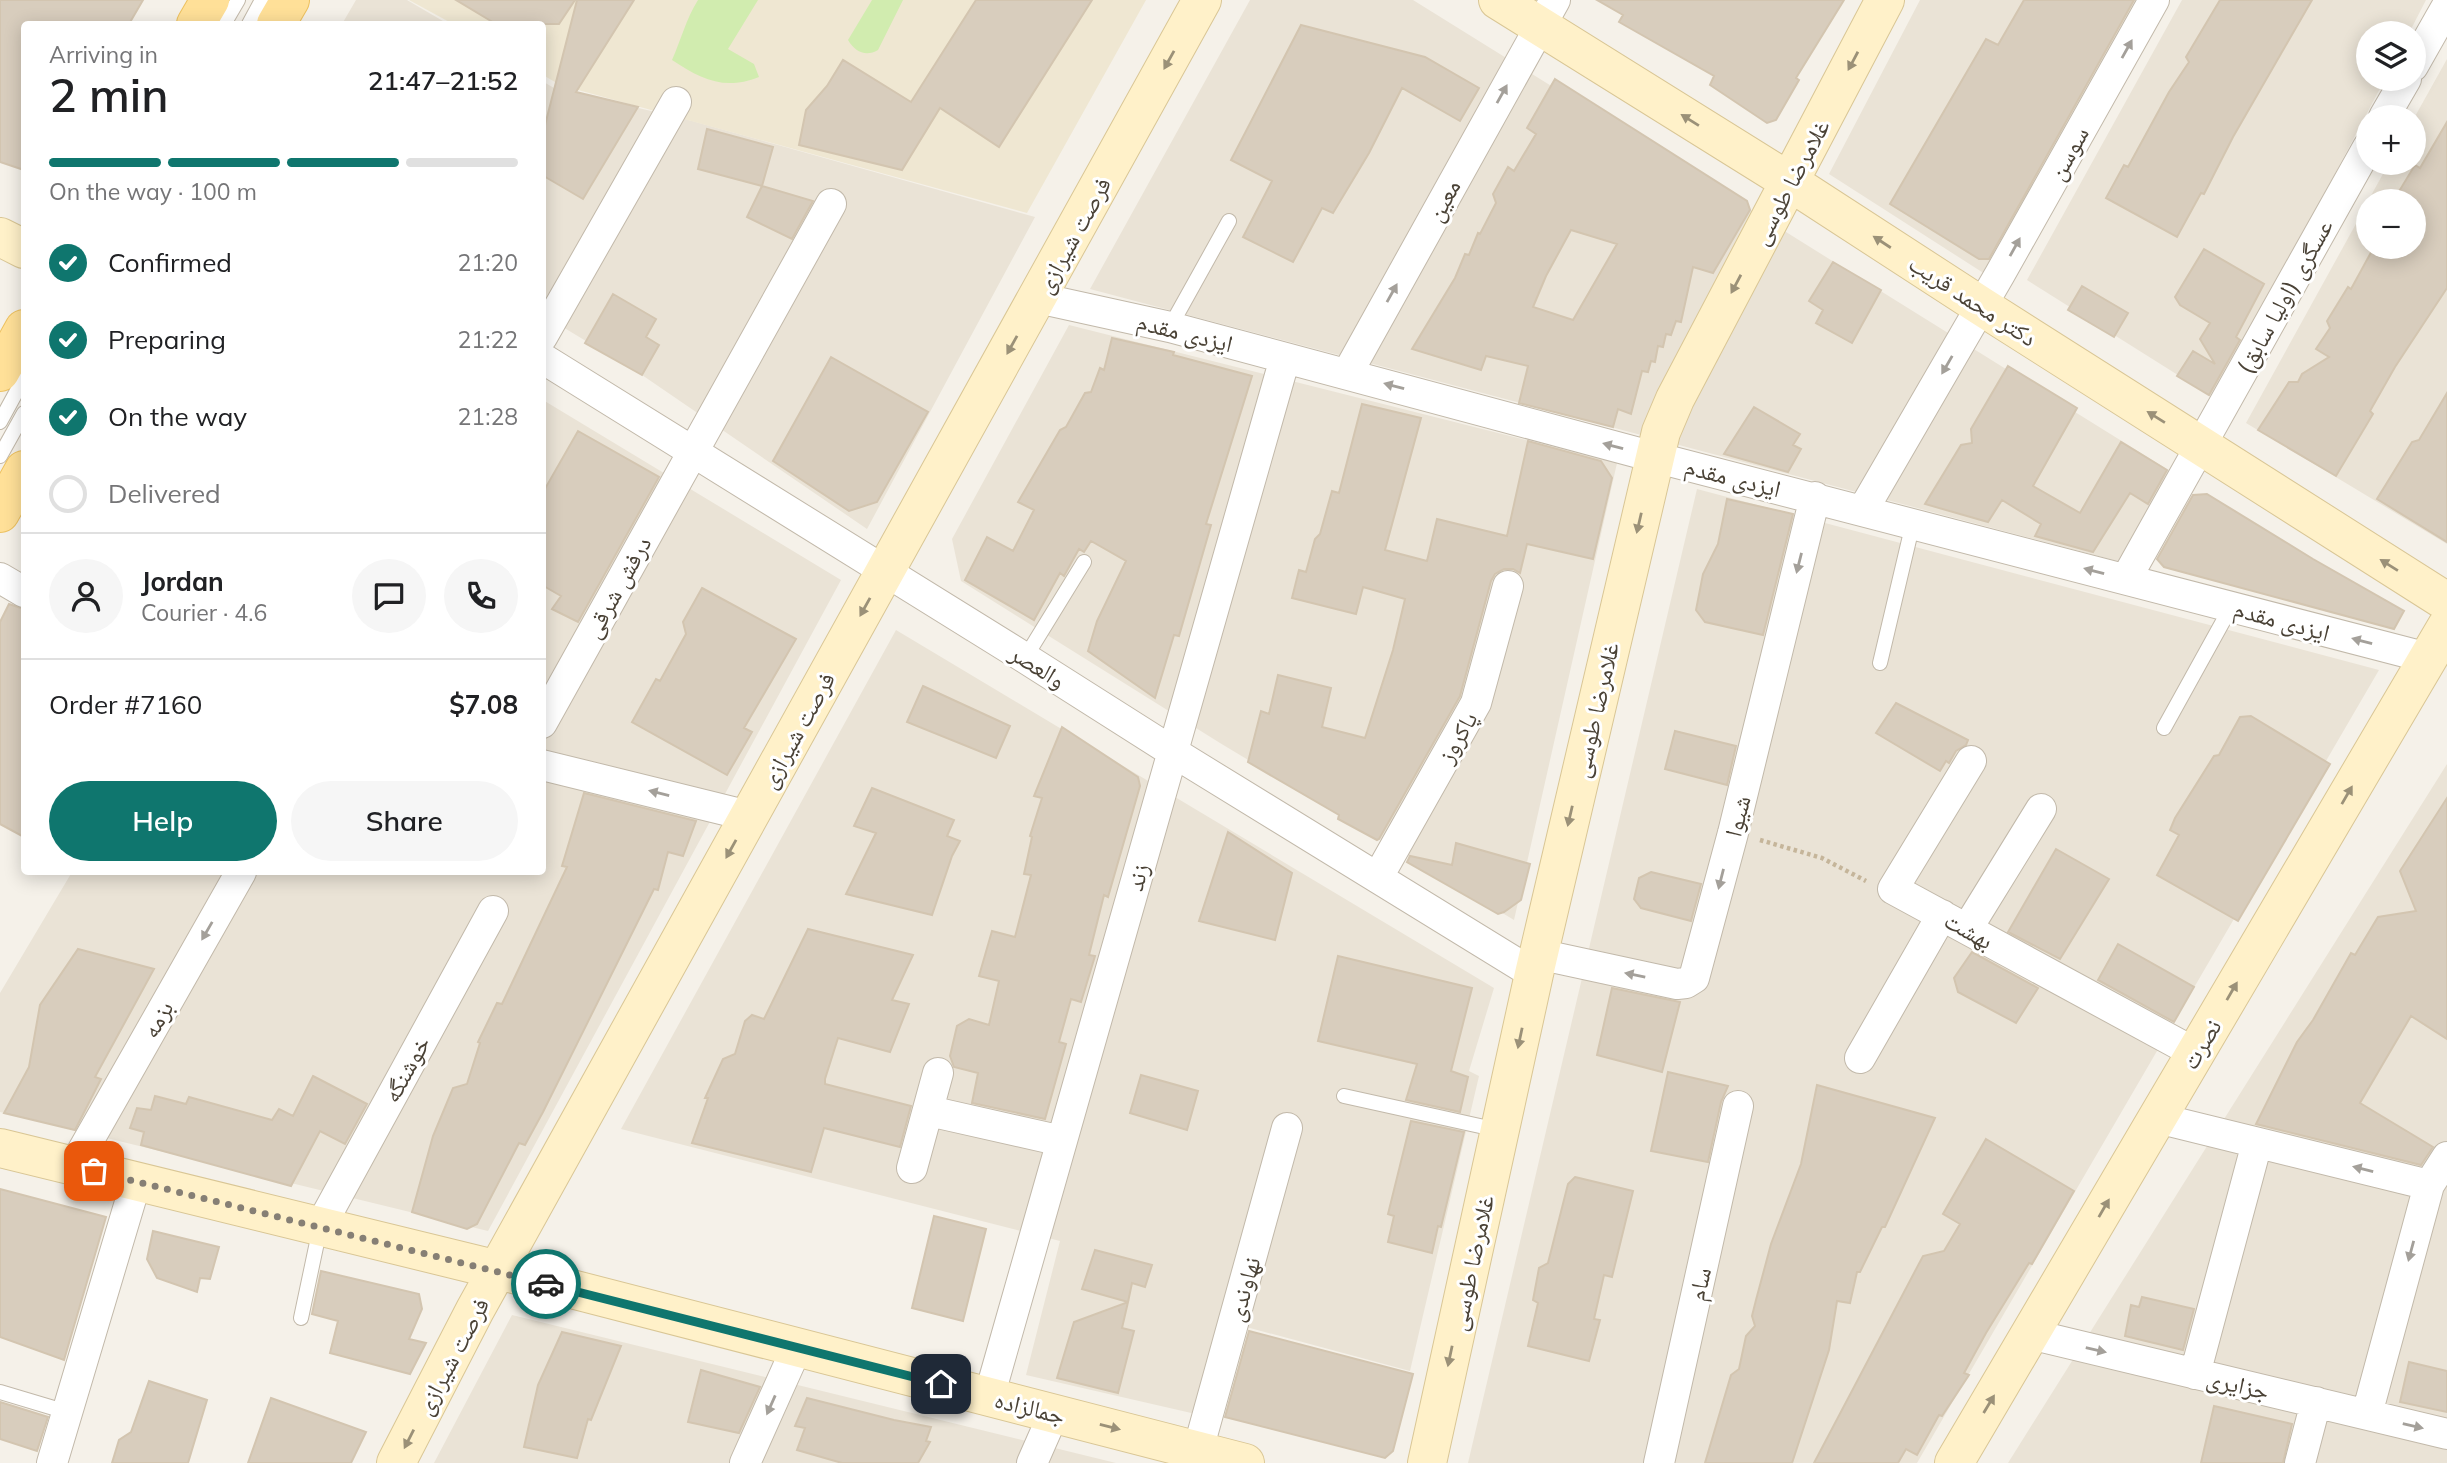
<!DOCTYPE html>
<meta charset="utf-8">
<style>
:root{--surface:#fff;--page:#f6f6f6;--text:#202124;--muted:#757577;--line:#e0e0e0;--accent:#0f766e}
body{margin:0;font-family:Mulish,"Noto Naskh Arabic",sans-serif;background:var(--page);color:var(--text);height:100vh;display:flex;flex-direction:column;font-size:26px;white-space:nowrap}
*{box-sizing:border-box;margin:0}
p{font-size:23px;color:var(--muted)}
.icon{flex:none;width:38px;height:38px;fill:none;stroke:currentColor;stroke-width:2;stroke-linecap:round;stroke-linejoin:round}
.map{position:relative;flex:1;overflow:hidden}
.panel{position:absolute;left:21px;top:21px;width:525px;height:854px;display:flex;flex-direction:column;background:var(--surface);border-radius:7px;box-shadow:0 4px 18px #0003}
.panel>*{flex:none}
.fabs{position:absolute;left:2356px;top:21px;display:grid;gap:14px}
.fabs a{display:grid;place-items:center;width:70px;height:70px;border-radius:50%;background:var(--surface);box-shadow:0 4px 18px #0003;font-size:35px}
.pin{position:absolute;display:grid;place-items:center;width:60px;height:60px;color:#fff;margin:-30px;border-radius:14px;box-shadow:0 4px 10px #0006}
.courier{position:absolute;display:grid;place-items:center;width:70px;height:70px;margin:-35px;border:5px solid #0f766e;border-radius:50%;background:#fff;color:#222;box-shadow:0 2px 9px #0007}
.overview em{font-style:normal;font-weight:600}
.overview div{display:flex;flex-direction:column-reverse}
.overview{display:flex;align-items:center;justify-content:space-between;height:119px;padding:0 28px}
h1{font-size:46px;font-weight:600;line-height:52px}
.bar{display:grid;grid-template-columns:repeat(4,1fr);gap:10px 7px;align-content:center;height:84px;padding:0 28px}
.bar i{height:9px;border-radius:5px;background:var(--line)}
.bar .current{background:var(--accent)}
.bar p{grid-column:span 4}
.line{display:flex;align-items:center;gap:18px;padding:0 28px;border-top:2px solid var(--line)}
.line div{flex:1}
.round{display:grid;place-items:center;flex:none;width:74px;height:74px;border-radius:37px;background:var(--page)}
ol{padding:0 28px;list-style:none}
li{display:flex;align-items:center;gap:21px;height:77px}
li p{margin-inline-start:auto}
li .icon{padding:7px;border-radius:50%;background:var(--accent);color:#fff;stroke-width:4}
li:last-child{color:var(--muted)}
li i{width:38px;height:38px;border:4px solid var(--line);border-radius:50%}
.primary-button{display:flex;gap:14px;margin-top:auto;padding:14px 28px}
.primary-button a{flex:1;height:80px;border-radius:42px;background:var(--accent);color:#fff;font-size:28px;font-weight:600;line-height:80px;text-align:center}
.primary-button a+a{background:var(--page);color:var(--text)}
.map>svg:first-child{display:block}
.residential{fill:#eae3d6}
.education{fill:#efe7d2}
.green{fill:#d1ecaf}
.building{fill:#d8cdbd;stroke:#d3c5b0;stroke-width:2;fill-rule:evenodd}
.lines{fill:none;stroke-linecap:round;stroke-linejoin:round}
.lane-casing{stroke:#c2b9aa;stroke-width:16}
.street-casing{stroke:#c2b9aa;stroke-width:32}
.secondary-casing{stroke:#d9c695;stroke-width:40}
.primary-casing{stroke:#edc15f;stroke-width:40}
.path{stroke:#c5b59a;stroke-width:4.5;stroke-dasharray:3.5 3.5;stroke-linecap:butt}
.lane{stroke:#fff;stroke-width:14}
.street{stroke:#fff;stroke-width:30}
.secondary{stroke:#fff1c9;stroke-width:38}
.primary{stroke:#ffe098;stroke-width:38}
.oneway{fill:#a4a09a}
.oneway2{fill:#9b9178}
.done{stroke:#867f75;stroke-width:7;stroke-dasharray:0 12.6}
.route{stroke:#0f766e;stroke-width:9}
.labels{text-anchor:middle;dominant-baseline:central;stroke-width:6;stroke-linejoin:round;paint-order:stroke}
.street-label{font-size:24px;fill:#4a4236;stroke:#fff}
</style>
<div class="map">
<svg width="2447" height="1463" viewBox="0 0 2447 1463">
<rect width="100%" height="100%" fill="#f5f1e9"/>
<!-- residential -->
<path class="residential" d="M356,0H407L448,24H342Z
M1250,0H1413L2178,476L2125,563L1090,289Z
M1920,0H2142L1985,274L1829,174Z
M2182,0H2426L2409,33H2368V79H2385L2216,399L2027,280Z
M2447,59V544L2246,423L2368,202V247H2413V201H2368L2389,163H2413V120Z
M542,81L554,88L685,119L1035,217L867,529L642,375L543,315Z
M1069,325L1617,463L1514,920L1220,743L961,581L952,539Z
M543,400L841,580L488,1231L0,1112V993L72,872H542Z
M1697,489L2379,670L1917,1463H1468Z
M896,630L1494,988L1469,1071L1479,1076L1410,1371L1239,1325L1213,1418L1026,1375L1060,1241L621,1129Z
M2447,764V1463H2008Z
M512,1315L1116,1463H434Z"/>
<!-- education -->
<path class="education" d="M409,0H1146L1027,213L560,85L543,75L542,24H453Z"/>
<!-- green -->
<path class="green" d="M698,0H758L728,49L754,64L759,77C724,91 701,79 672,60C681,40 686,19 698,0Z
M872,0H903L878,50C866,57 855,52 848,40Z"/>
<!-- building -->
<path class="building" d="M0,0H143L129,24H24V170L0,162Z
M456,0H575L559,24H496Z
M577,0H634L576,92L638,107L583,199L542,175V137Z
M976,0H1092L999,147L940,108L902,170L799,145L806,110L827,86L843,60L911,102Z
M1597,0H1844L1796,78L1799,80L1776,120L1767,123L1710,85L1714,76L1619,22L1623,15Z
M2024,0H2134L1989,259H1979L1890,204L1986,39L1998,45Z
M2220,0H2312L2233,137L2204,194L2201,193L2177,237L2106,198L2124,165L2128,167L2169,92L2189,62L2186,57Z
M1301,25L1425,57L1479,88L1460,121L1402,88L1369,153L1333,213L1322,208L1293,262L1243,237L1272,181L1231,160Z
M1555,79L1747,201L1750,210L1713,273L1693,267L1681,322L1676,321L1671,335L1666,334L1663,347L1658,346L1655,362L1651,361L1648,372L1642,371L1631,414L1618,409L1613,427L1519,403L1528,366L1486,356L1481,370L1412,349L1455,278L1465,254L1469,255L1478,233L1480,234L1496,203L1493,194L1508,167L1514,171L1536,134L1527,128ZM1571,230L1617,244L1573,320L1533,307L1546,276Z
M2447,122V288L2395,367L2370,411L2373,414L2336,476L2258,430L2289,382H2298L2302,374L2329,357L2316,349L2330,328L2327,321L2348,287L2351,289L2374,247H2413V201L2398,193L2415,165L2420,168Z
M707,129L773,147L762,186L698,169Z
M762,186L813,201L792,239L747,217Z
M2204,249L2264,284L2236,337L2240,340L2209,395L2177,376L2193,351L2215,364L2200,339L2210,323L2180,305L2175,297Z
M1833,262L1881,290L1852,343L1816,323L1823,310L1809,301Z
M2082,286L2128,313L2114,337L2068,310Z
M613,294L656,319L646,337L659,345L642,375L585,343Z
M1112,338L1174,352L1173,355L1252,376L1206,524L1211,525L1179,636L1174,635L1155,698L1088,651L1097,621L1126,561L1091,541L1084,552L1079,549L1064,576L1060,573L1034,620L965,580L987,537L1013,551L1034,510L1018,502L1060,430L1066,427L1085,393L1091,392L1100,368L1104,370Z
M831,357L928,412L877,502L849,511L773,461Z
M2008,366L2077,408L2033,486L2080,513L2121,442L2167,470L2148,504L2130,493L2093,552L2035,536L2041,524L2002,500L1988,522L1925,504L1961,445L1972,443L1971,429Z
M2447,393V542L2377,499L2412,442L2419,440Z
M1362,404L1421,418L1385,550L1427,561L1437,519L1507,536L1528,441L1601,461L1612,478L1593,559L1527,544L1520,573L1513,569H1504L1495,574L1491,581L1460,696L1379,839L1377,840L1338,819L1339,815L1248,762L1261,711L1269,714L1278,675L1331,688L1322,727L1365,738L1393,650L1405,599L1363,587L1356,614L1292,598L1299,570L1306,572L1315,539L1320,534L1332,491L1339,493Z
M1754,407L1800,434L1793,445L1801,449L1788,472L1724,454Z
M578,431L659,477L578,622L552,609L561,596L542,585V494Z
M2207,494L2313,559L2404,611L2394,629L2164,567L2157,559L2193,495Z
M1727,499L1793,514L1763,635L1705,622L1696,610L1703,574L1718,544Z
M702,588L796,639L744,728L752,732L727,775L632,722L656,679L660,681L686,634L683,622Z
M9,604L24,609V837L0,824V622Z
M923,686L1010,726L996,758L907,722Z
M1896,703L1968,740L1966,745L1956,751L1949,763L1946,761L1940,771L1876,733Z
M2251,716L2330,764L2238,921L2157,875L2179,835L2170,830L2175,818L2214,756L2219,755L2240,717Z
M1062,727L1138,777L1140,786L1108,897L1104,895L1089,955L1095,956L1081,1002L1071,999L1059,1042L1066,1044L1045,1119L972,1103L978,1073L954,1067L950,1056L957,1026L969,1019L989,1025L999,981L979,976L992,931L1015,937L1031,875L1024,874L1032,837L1030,836L1042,798L1034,796Z
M1675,731L1736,746L1727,785L1665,769Z
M872,788L954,820L947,836L960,841L952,856L932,915L846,894L876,833L854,826Z
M584,793L696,821L683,856L668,852L658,890L654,889L543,1112L525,1145L519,1143L477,1224L467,1229L412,1212L433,1136L453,1088L467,1084L480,1043L478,1042L497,1003L502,1004L567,867L562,866Z
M2447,798V1039L2411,1016L2360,1103L2433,1147L2421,1165L2256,1124L2297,1042L2313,1020L2351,953L2355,955L2378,917L2416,911L2400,871Z
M1228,832L1292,873L1275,940L1199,921Z
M1456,843L1530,864L1521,900L1504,912L1498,914L1407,862L1410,856L1452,865Z
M2056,849L2109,879L2060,959L2008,932Z
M1651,872L1701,884L1691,921L1641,908L1634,899L1639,878Z
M808,929L913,955L892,1000L909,1004L890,1052L838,1038L825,1079V1084L911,1106L900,1147L824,1128L811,1172L692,1143L708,1098H705L723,1059L735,1054L745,1021L752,1015L764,1019Z
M2118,944L2194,987L2174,1022L2098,980Z
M78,949L154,969L95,1077L101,1079L75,1130L4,1113L29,1067L40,1005Z
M1972,952L2038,988L2016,1023L1958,992L1954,978Z
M1338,956L1472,988L1451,1071L1468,1077L1460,1112L1406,1100L1417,1064L1318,1041Z
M1612,988L1680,1002L1662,1072L1597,1055Z
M1668,1072L1728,1086L1721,1102L1708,1162L1651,1151Z
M1141,1075L1198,1091L1187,1130L1130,1113Z
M313,1076L367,1104L345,1144L320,1131L291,1186L141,1145L144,1132L130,1128L137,1108L151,1110L155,1096L186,1104L189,1097L272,1120L279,1109L293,1116Z
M1817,1085L1935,1118L1885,1227H1882L1860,1272H1857L1850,1303L1837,1301L1829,1350L1792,1463H1705L1731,1375L1739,1369L1746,1336L1755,1326L1752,1316L1756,1300L1771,1244L1801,1164Z
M1411,1121L1464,1132L1441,1227L1438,1226L1432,1253L1388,1242L1394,1216L1388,1214Z
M1986,1139L2074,1191L2032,1264L2029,1263L1986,1333L1964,1373L1969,1375L1942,1416L1939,1415L1917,1455L1906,1449L1898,1463H1814L1923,1256L1944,1251L1960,1224L1943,1214Z
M1575,1177L1633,1191L1612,1277L1604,1275L1594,1319L1600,1320L1589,1361L1528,1346L1538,1303L1533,1300L1539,1268L1548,1263L1568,1184Z
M0,1189L106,1217L64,1360L0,1337Z
M934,1216L986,1229L963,1321L912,1308Z
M153,1231L219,1247L210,1279L200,1278L197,1292L157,1278L147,1259Z
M1095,1250L1152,1265L1145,1287L1132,1283L1128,1302L1082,1289Z
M321,1271L419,1294L422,1309L409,1339L426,1343L410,1374L330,1353L338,1321L312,1314Z
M2142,1297L2194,1309L2183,1350L2125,1336L2131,1305L2139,1307Z
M1128,1302L1122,1328L1134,1331L1118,1393L1057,1378L1074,1322Z
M1249,1331L1413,1374L1393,1451L1385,1458L1225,1417Z
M562,1332L621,1346L591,1420L588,1419L577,1458L524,1447L538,1385Z
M2409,1362L2447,1371V1412L2400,1402Z
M701,1370L760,1387L739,1433L688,1422Z
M149,1381L207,1400L188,1463H112L119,1440L131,1432Z
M271,1398L366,1432L351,1463H248Z
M807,1398L894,1420L931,1427L926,1441L930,1442L918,1463H842L797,1450L805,1428L795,1426Z
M0,1402L48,1417L37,1451L0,1439Z
M2214,1406L2292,1424L2283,1463H2201Z"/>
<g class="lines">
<defs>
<path id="lane" d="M224,24L238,0
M249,24L262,0
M1170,327L1229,221
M0,422L24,378
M0,456L24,413
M1025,658L1084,562
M1880,663L1913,523
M2164,728L2231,607
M1344,1096L1498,1130
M301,1318L320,1228
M0,1392L67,1412"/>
<path id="street" d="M2413,66L2447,6
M2384,117L2406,79
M1038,298L1170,327L1654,457L2428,658
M542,337L676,102
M542,358L1025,658L1173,752L1534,974
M1347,374L1555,0
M1863,510L2000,274L2154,0
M0,578L24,592
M2126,579L2368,147
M542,723L831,204
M1971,761L1893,889L2195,1053
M542,765L749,816
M1378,877L1476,703L1508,586
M1967,929L2041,809
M1538,954L1677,984L1686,983L1694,978L1733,833L1815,497
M1860,1058L1942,915
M929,1111L1062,1141
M2157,1118L2429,1185
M74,1166L241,872
M912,1168L938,1073
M320,1227L493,911
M2030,1334L2447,1434
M2195,1374L2257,1143
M989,1397L1285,358
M2367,1414L2429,1185L2447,1157
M1198,1450L1287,1128
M52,1463L136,1182
M745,1463L797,1347
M1032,1463L1054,1413
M1659,1463L1738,1106
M2300,1463L2316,1402"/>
<path id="secondary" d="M1498,0L1790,182L1981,306L2447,602
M0,237L24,249
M0,1148L498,1270L1245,1463
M396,1463L475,1310L1202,0
M1427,1463L1534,974L1661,432L1675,399L1885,0
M1954,1463L2447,626"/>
<path id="primary" d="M196,24L210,0
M276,24L290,0
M0,372L24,329
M0,513L24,470"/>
</defs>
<!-- lane casing -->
<use href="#lane" class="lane-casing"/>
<!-- street casing -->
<use href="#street" class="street-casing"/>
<!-- secondary casing -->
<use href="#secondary" class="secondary-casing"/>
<!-- primary casing -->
<use href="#primary" class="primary-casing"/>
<!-- path -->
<path class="path" d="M1760,840L1822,858L1866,881"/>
<!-- lane -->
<use href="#lane" class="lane"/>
<!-- street -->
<use href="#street" class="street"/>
<!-- secondary -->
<use href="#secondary" class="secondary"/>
<!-- primary -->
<use href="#primary" class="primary"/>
</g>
<!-- one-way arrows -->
<defs><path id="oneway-solid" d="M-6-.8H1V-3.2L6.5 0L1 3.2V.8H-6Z" transform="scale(1.75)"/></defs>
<g class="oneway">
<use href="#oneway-solid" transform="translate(2127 49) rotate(-61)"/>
<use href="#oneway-solid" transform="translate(1502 94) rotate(-61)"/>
<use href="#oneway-solid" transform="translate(2015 247) rotate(-61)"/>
<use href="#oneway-solid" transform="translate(1392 293) rotate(-61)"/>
<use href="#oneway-solid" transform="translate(1947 365) rotate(120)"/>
<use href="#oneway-solid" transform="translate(1394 386) rotate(-165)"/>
<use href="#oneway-solid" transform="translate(1613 446) rotate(-165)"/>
<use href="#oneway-solid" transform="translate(1799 563) rotate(104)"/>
<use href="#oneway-solid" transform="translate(2094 571) rotate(-165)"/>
<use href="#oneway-solid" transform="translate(2362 641) rotate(-165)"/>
<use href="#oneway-solid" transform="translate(659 793) rotate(-166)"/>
<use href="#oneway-solid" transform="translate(1721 879) rotate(104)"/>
<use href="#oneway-solid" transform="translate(207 931) rotate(120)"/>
<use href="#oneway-solid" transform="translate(1635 975) rotate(-168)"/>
<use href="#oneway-solid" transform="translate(2363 1169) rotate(-166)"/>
<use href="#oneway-solid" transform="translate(2411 1251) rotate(105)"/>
<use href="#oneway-solid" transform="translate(2096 1350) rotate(13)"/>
<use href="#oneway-solid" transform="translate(771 1405) rotate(114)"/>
<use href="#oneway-solid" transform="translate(2413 1426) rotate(13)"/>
</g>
<g class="oneway2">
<use href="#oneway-solid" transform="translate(1169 60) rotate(119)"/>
<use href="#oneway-solid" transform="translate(1853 61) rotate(118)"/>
<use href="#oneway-solid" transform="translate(1690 120) rotate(-148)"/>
<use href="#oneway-solid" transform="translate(1882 242) rotate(-147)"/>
<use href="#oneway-solid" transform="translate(1736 284) rotate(118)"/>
<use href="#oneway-solid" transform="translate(1012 345) rotate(119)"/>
<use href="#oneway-solid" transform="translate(2156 417) rotate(-148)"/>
<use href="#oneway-solid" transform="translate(1639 523) rotate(103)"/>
<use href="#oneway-solid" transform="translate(2389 565) rotate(-148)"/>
<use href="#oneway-solid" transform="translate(865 607) rotate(119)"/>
<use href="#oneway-solid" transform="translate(2347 795) rotate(-60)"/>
<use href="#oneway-solid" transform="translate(1570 816) rotate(103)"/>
<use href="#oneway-solid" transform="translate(731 849) rotate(119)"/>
<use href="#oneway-solid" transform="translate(2232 991) rotate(-60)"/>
<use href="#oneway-solid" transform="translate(1520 1038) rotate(102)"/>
<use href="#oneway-solid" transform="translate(2104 1208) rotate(-60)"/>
<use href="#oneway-solid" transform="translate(1450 1356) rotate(102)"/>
<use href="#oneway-solid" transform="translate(1989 1404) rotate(-59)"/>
<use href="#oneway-solid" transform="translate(1110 1427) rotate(14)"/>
<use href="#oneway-solid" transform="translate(409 1439) rotate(117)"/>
</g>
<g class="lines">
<!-- done -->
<path class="done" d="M94,1171L546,1284"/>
<!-- route -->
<path class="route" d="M546,1284L941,1384"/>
</g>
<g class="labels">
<!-- street labels -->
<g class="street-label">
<text transform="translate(2068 153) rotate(-61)">سوسن</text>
<text transform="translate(1790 182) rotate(-62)">غلامرضا طوسی</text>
<text transform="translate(1443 200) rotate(-61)">معین</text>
<text transform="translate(1073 235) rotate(-61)">فرصت شیرازی</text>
<text transform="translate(2284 296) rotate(-61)">عسگری (اولیا سابق)</text>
<text transform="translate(1973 300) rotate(33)">دکتر محمد قریب</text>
<text transform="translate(1185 332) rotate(14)">ایزدی مقدم</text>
<text transform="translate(1733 477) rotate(14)">ایزدی مقدم</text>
<text transform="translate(617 587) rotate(-61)">درفش شرقی</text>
<text transform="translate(2282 620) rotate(15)">ایزدی مقدم</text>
<text transform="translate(1038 666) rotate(32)">والعصر</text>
<text transform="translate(1595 710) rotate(-77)">غلامرضا طوسی</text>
<text transform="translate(797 730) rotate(-61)">فرصت شیرازی</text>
<text transform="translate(1457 737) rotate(-60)">پاکروز</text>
<text transform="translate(1737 816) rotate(-76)">شیوا</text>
<text transform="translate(1137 877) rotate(-74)">زند</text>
<text transform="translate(1969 930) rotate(29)">بهشت</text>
<text transform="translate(157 1019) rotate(-60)">بزمه</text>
<text transform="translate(2201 1044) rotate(-59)">نصرت</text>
<text transform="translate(406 1069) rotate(-61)">خوشنگه</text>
<text transform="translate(1471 1263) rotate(-78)">غلامرضا طوسی</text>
<text transform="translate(1699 1284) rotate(-78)">سام</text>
<text transform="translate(1243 1289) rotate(-74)">نهاوندی</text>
<text transform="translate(452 1356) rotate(-62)">فرصت شیرازی</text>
<text transform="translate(2238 1384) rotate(13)">جزایری</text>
<text transform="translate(1030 1407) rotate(14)">جمالزاده</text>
</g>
</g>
</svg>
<div class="fabs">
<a><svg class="icon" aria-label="layers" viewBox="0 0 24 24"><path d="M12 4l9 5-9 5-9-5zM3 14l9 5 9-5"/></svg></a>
<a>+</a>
<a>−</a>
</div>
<div class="pin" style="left:94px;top:1171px;background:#ea580c"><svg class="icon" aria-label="bag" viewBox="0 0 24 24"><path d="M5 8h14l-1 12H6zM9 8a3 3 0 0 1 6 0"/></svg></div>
<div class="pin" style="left:941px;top:1384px;background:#1f2937"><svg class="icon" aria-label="home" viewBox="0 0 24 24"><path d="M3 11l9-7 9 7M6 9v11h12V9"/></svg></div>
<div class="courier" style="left:546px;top:1284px"><svg class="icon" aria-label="car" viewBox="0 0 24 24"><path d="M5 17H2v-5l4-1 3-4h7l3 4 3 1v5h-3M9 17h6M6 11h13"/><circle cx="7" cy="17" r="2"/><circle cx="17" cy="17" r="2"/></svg></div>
<section class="panel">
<div class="overview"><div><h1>2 min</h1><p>Arriving in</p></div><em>21:47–21:52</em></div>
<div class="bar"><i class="current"></i><i class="current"></i><i class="current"></i><i></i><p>On the way · 100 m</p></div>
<ol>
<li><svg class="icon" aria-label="check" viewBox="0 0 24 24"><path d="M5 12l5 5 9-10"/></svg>Confirmed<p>21:20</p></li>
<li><svg class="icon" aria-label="check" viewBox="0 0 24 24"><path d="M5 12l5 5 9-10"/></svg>Preparing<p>21:22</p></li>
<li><svg class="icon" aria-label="check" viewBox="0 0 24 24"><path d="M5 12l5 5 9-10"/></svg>On the way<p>21:28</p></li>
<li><i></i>Delivered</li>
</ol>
<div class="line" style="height:126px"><a class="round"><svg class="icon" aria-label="person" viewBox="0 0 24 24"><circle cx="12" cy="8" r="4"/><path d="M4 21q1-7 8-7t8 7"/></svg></a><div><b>Jordan</b><p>Courier · 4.6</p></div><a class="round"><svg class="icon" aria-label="chat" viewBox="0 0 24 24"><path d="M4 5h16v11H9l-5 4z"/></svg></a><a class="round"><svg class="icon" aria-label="phone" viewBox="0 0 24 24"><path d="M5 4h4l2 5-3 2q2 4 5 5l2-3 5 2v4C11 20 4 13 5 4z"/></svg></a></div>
<div class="line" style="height:91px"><div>Order #7160</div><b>$7.08</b></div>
<div class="primary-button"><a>Help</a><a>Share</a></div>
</section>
</div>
